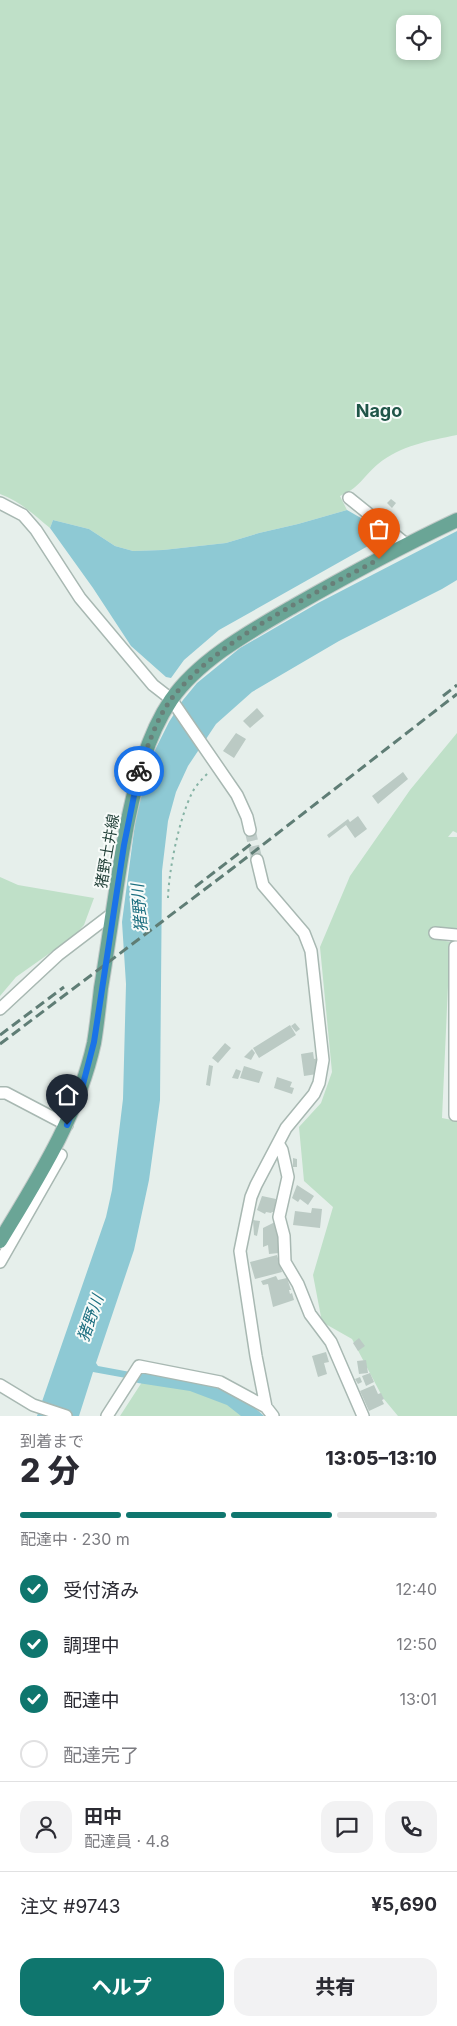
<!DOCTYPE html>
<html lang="ja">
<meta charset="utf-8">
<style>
:root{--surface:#fff;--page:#f2f2f3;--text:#2b2b33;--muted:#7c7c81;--line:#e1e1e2;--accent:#0f766e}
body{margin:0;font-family:Inter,"Noto Sans JP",sans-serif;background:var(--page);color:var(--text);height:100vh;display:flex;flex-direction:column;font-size:19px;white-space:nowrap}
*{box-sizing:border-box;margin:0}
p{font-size:16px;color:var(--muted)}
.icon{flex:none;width:28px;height:28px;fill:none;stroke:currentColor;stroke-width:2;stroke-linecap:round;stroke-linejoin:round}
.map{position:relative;height:1416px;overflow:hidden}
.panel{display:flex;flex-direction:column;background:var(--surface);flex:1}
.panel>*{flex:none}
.buttons{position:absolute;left:396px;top:15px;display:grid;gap:10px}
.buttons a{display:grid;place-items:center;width:45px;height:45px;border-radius:10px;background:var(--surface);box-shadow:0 2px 8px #0003;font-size:25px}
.pin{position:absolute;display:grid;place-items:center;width:42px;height:42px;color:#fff;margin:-51px -21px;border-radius:50% 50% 50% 0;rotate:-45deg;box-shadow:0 0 5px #0007}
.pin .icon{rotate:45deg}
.courier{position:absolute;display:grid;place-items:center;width:50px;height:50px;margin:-25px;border:4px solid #1a73e8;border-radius:50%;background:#fff;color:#222;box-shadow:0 1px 6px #0007}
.head em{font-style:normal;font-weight:800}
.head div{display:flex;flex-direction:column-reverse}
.head{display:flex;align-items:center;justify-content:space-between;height:85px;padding:0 20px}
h1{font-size:32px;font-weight:800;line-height:38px}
.bar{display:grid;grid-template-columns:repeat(4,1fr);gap:8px 5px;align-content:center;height:60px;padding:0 20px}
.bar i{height:6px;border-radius:4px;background:var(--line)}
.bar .current{background:var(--accent)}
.bar p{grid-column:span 4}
.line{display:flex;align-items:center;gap:12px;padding:0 20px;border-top:1px solid var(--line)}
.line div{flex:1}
.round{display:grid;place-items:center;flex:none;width:52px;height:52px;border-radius:15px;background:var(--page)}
ol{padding:0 20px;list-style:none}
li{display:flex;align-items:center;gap:15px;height:55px}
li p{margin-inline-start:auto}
li .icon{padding:5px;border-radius:50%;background:var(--accent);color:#fff;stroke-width:4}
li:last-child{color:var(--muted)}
li i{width:28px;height:28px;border:2px solid var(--line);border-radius:50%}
.button{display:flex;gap:10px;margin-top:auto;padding:10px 20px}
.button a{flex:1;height:58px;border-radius:15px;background:var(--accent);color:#fff;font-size:20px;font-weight:800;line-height:58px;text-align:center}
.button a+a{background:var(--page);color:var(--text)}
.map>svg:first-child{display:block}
.green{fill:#bfe0c8;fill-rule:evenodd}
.water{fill:#8ec9d4}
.building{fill:#bbcac4}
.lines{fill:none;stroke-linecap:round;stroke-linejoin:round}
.minor-tunnel{stroke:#bfccc8;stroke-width:11;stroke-dasharray:11 5.5;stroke-linecap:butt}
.minor-casing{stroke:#a8b8b2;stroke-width:14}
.major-casing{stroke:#c2cac8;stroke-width:16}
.path{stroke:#86b3a5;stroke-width:2;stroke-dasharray:2.5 4;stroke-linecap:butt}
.minor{stroke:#fff;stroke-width:11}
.major{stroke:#6aa596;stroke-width:14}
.rail{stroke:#5f7d75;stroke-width:3;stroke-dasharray:10 5;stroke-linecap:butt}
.done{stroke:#687f78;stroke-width:5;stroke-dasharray:0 9}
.route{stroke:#1a73e8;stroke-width:6}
.labels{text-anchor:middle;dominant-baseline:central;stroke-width:4;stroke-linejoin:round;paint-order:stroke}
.street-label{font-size:15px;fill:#24423a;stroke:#f7fbf9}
.water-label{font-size:16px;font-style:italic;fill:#1c6f80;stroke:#f7fbf9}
.quarter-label{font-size:18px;font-weight:bold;fill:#1f5548;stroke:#f7fbf9}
</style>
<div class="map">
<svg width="457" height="1416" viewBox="0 0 457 1416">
<rect width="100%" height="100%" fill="#e6efeb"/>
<!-- green -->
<path class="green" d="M0,0H457V435C428,441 402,445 378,464C364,476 358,489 340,496L347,510L298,524L259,533L226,543L163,550L133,551L115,546L89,529L53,520L50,528C34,515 20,501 0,494ZM405,24H432V51H405Z
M457,733V833L453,831L448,837H457V928H451V939L441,940L450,942L442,1118L457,1121V1416H398L383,1398L352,1339L322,1322L313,1275L333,1207L304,1181L299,1127L321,1103L332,1072L320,947L350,876L410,790Z
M0,877L18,885L94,898L84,925L74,936L16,977L0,996Z
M144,1379L188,1385L253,1416H120Z"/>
<!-- water -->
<path class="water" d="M347,510L361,518L384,537L219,630L184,660L171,678L166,677L131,646L93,588L50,528L53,520L89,529L115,546L133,551L163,550L226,543L259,533L298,524Z
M457,531V580L442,589L339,641L252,692L216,724L188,766L176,792L168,821L162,871L160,1100L149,1180L134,1250L96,1363L98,1366L141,1374L146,1371C190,1381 230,1384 264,1416H241L227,1405L190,1391L138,1383L126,1378L93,1372L79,1416H37L106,1217L112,1190L123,1099L126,984L122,922L136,816L145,770L169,722L183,700L197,683L240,648L318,603Z"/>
<!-- building -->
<path class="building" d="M391,499L396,503L392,508L387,503Z
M257,708L264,716L250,728L243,721Z
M236,733L246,739L234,758L223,751Z
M403,772L408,779L378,804L372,796Z
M358,816L367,829L355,838L346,825L329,838L327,835L348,819L350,822Z
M295,1023L300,1029L296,1032L291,1026Z
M290,1025L296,1035L259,1058L253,1048Z
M225,1043L231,1048L218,1063L212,1058Z
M252,1049L255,1053L251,1060L244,1057Z
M313,1052L314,1059L318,1058L319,1066L316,1067L317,1074L304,1076L301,1054Z
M209,1065L213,1066L210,1086L206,1085Z
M244,1066L263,1072L259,1083L240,1078Z
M236,1069L241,1071L238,1079L232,1078Z
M277,1077L292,1082L290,1087L294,1088L292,1094L274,1088Z
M293,1158L297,1159V1167H293Z
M297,1185L314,1196L308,1205L300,1199L298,1202L292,1198Z
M262,1196L276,1199L274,1212H272L271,1213L266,1212L265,1214L257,1210Z
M312,1208L322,1209L320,1228L293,1225L295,1211L311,1213Z
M253,1220L260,1221L257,1236L254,1235Z
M275,1222L279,1237V1253L269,1254L268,1245L263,1247V1228Z
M277,1255L282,1272L255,1279L250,1262Z
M276,1276L278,1280L287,1278L291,1290H289L290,1294L292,1293L294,1300L273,1307L268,1284L263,1285L261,1281Z
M359,1338L365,1346L358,1351L353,1343Z
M326,1352L329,1362L324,1363L327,1374L318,1377L312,1356Z
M366,1360L368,1373L359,1374L357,1361Z
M370,1373L374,1382L366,1386L362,1376Z
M360,1377L362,1382L358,1384L355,1379Z
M374,1385L378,1394L381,1393L384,1399L382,1400L384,1404L369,1411L360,1391Z"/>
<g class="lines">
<!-- minor-tunnel -->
<path class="minor-tunnel" d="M250,830L257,860"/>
<defs>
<path id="minor" d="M349,498L406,544
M0,503L23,515L36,530L80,598L153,685L171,699L237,795L247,817L250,830
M257,860L263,885L304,933L311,951L323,1060L319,1083L314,1094L286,1128L256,1185L251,1197L240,1251L256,1356L266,1407L273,1416
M435,933L457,935
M457,947H455V1115H457
M0,1009L58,955L113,913
M0,1093H6L67,1125
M278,1143L282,1150L288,1177L279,1217L284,1236L285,1262L298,1284L310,1314L331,1342L363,1416
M0,1262L61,1155
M0,1385L33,1405L66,1416
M107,1416L139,1366L220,1382L266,1407"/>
<path id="major" d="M0,1241C38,1178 78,1116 94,1043C97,1025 99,1006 101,988C110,934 117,879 127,825C136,782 146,737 171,700C199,659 253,630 294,606C348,575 402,546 457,520"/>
</defs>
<!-- minor casing -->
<use href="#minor" class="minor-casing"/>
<!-- major casing -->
<use href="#major" class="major-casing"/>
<!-- path -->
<path class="path" d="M168,898C169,869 179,819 192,793C196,785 203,778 209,772"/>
<!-- minor -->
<use href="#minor" class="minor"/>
<!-- major -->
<use href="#major" class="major"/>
<!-- rail -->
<path class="rail" d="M443,696L457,685
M195,887L251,844
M0,1035L64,987
M0,1044L233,868L457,694"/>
</g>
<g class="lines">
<!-- done -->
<path class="done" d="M139,771C148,746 156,719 172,698C219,638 313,595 379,559"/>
<!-- route -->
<path class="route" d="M67,1125L82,1088L94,1042L124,845L139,771"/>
</g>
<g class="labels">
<!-- street labels -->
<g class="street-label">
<text transform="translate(107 851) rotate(-80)">猪野土井線</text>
</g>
<!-- water labels -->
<g class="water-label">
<text transform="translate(139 908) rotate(-95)">猪野川</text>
<text transform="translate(90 1318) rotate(-71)">猪野川</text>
</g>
<!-- quarter labels -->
<g class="quarter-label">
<text x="379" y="410">Nago</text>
</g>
</g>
</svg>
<div class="buttons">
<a><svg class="icon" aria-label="locate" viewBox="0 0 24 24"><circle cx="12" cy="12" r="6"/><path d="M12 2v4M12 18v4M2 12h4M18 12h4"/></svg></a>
</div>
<div class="pin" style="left:379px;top:559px;background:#ea580c"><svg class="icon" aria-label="bag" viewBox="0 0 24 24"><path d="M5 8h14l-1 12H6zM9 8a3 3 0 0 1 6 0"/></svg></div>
<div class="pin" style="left:67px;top:1125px;background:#1f2937"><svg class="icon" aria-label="home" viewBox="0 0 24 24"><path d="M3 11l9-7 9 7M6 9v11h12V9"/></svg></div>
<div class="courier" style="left:139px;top:771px"><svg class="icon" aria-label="bike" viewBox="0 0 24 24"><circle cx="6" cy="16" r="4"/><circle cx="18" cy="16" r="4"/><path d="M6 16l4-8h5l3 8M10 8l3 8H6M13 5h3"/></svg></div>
</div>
<section class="panel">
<div class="head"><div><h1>2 分</h1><p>到着まで</p></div><em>13:05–13:10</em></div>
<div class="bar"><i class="current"></i><i class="current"></i><i class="current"></i><i></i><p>配達中 · 230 m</p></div>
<ol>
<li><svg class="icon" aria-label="check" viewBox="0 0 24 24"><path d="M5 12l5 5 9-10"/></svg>受付済み<p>12:40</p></li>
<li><svg class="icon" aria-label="check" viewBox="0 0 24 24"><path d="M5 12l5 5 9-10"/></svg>調理中<p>12:50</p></li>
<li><svg class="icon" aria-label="check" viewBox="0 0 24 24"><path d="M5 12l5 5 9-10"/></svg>配達中<p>13:01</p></li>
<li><i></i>配達完了</li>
</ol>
<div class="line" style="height:90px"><a class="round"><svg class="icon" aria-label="person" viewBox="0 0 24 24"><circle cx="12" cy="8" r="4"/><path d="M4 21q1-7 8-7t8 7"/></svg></a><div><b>田中</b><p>配達員 · 4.8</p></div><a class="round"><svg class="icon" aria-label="chat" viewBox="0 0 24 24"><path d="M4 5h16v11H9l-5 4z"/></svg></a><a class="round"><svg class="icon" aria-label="phone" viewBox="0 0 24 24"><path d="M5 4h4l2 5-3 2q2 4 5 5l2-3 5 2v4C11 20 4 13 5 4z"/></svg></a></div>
<div class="line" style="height:65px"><div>注文 #9743</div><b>¥5,690</b></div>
<div class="button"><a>ヘルプ</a><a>共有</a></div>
</section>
